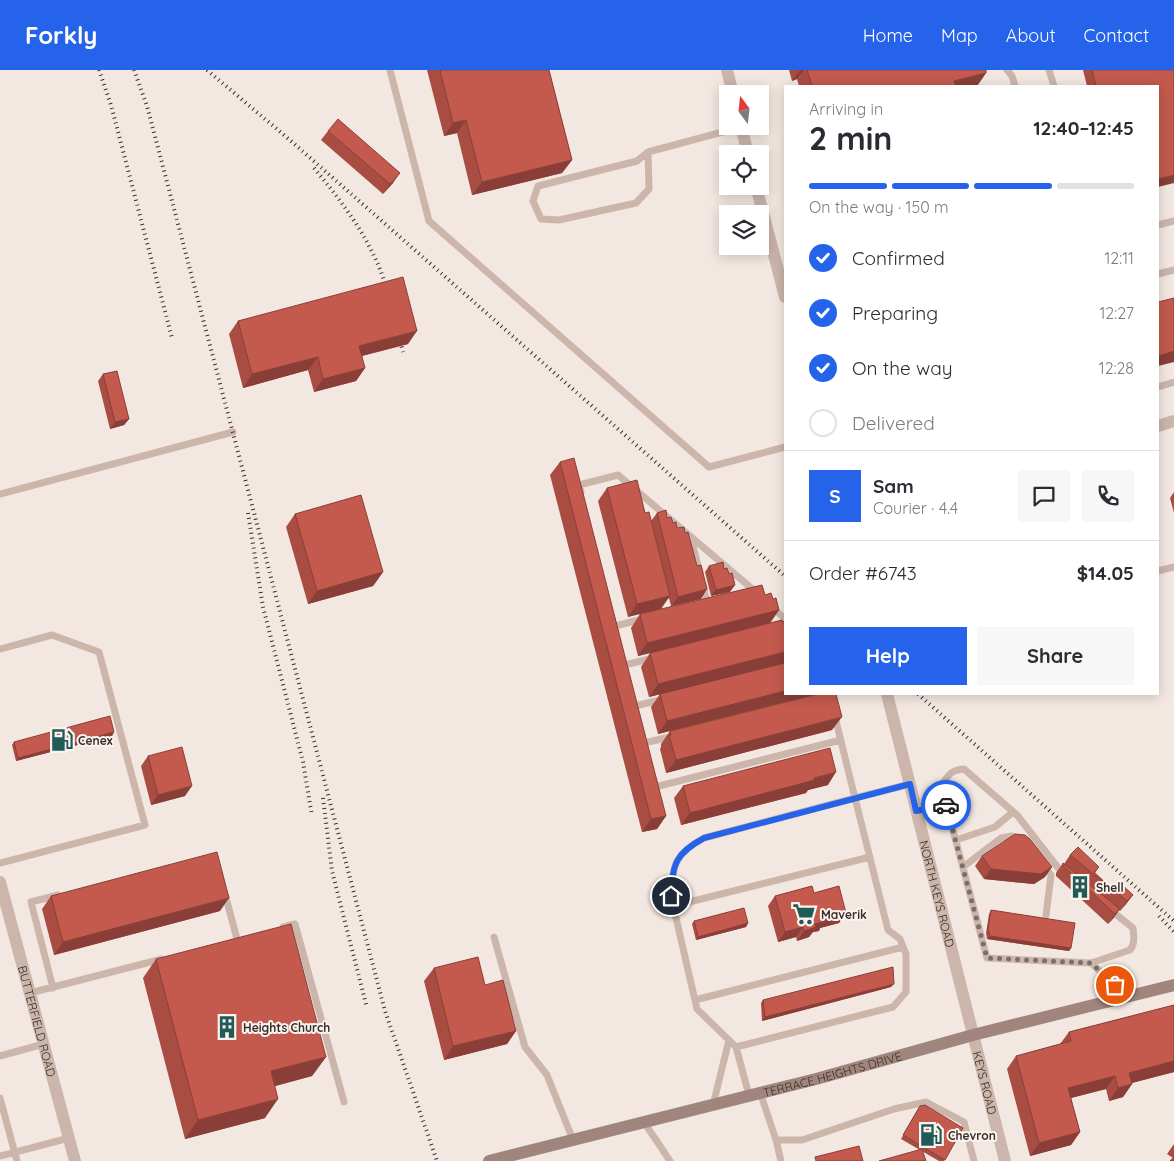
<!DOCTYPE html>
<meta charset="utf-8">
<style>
:root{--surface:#fff;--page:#f7f7f7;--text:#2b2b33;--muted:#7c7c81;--line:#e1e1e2;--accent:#2563eb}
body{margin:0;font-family:Quicksand,sans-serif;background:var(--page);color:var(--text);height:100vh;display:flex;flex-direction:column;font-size:19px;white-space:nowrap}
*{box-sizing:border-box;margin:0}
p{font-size:16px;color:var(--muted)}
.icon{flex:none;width:28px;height:28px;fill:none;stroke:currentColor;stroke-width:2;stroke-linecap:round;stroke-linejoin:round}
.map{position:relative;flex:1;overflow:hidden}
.panel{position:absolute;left:784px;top:15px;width:375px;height:610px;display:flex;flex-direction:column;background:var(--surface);border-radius:0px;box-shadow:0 2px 12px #0003}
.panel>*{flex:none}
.needle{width:32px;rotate:345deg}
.buttons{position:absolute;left:719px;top:15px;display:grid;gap:10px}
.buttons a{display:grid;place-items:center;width:50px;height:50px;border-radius:0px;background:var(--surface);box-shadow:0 2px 12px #0003;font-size:25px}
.pin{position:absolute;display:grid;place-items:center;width:42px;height:42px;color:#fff;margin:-21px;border:2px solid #fff;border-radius:50%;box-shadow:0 1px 5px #0007}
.courier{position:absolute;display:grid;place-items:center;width:50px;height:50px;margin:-25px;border:4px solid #2563eb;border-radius:50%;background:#fff;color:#222;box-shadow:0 1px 6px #0007}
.head em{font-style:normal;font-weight:800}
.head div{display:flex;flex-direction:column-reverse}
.head{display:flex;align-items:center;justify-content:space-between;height:85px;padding:0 25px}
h1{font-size:32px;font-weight:800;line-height:38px}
.bar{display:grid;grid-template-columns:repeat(4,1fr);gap:8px 5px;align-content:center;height:60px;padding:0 25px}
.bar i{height:6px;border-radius:4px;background:var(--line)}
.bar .active{background:var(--accent)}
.bar p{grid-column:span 4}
.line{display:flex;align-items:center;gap:12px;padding:0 25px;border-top:1px solid var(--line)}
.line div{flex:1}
.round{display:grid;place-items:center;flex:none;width:52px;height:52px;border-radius:0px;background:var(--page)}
ol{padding:0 25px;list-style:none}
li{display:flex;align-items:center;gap:15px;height:55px}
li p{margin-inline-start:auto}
li .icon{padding:5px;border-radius:50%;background:var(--accent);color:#fff;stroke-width:4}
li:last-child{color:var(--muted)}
li i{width:28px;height:28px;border:2px solid var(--line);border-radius:50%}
.button{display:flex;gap:10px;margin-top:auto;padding:10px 25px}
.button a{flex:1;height:58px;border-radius:0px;background:var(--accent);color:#fff;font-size:20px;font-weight:800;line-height:58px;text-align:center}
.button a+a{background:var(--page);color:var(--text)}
header{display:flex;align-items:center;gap:30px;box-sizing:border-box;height:70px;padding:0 25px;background:var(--accent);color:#fff}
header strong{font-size:24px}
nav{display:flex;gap:28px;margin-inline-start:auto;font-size:18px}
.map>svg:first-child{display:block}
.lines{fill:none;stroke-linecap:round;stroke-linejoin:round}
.lane{stroke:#ccb6ac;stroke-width:7}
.street{stroke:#ccb6ac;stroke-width:12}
.secondary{stroke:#a0857d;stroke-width:12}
.rail{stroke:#3a2e2b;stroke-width:4;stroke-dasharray:1 4;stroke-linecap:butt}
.wall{fill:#a94d43}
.shaded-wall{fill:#893f37}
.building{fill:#c45a4e;stroke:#893f37}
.done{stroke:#7b6f6b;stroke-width:5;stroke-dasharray:0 9}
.route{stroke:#2563eb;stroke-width:6}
.labels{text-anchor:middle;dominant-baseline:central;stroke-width:4;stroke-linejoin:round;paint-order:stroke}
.poi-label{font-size:12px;font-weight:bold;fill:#3a2e2b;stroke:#faf3ee;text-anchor:start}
.street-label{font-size:12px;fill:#3a2e2b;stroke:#faf3ee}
</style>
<header>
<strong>Forkly</strong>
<nav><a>Home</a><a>Map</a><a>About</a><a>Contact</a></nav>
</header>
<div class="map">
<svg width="1174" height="1091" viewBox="0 0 1174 1091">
<rect width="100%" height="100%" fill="#f3e8e1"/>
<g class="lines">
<!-- lane -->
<path class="lane" d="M390,0L429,151L709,397L785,377
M1007,0L1012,6L1015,16
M1049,0L1054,16
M648,82L649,119L636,133L559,150L541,149L533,131L538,116L637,91L648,82L741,57
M1158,155L1174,151
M1158,204L1174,200
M1158,317L1174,312
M581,422L579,415L618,405L756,522
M0,424L233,362
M691,469L700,503
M1158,501L1174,497
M703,514L707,533
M771,536L785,549
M615,556L643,549
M0,579L52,565L99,582L145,755L0,793
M625,595L653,588
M635,636L664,629
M835,647L855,728L910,714
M644,673L674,666
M964,699L1017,745L1059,799L1133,858C1134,866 1135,874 1130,880L1091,893L987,888L946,734L943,713C949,704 952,700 964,699Z
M654,711L655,717L841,670
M855,728L888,860L900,869L906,884V922L893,937L736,977L697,939L671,826C672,794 676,783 704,768Z
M916,741L946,734
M956,770L995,757L1013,742
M1043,795L1051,805L1046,845
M963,797L1001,768L1012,766L1019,770
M225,824L237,869
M673,836L870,787
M283,857L295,854L344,1032
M494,867L525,977L547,1005L573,1070
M1091,893L1127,926
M53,918L31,832L58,825
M30,923L162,889
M695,930L903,877
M736,977L749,1025
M0,986L44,974
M760,1022L776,1070H802L894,1039L926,1032L964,1052L974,1091
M0,1028L17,1091
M713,1035L729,970
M644,1052L670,1091
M776,1070L781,1091
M0,1086L69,1068"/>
<!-- street -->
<g class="street">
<path d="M727,0L733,24"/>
<path d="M741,56L748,84"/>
<path d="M756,116L785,227"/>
<path d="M1158,356L1174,351"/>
<path id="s1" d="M887,624L1005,1091"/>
<path id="s2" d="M0,812L75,1091"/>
</g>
<!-- secondary -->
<path class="secondary" id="s3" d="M489,1091L816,1009L973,965L1174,915"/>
<!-- rail -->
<path class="rail" d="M99,0L111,35L172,268
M134,0L147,36L385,941L437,1091
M207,0L291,71L785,506
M314,98C347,138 375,175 389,226
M398,262L403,282
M248,443L263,537L303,692L312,746
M918,624L1174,851
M323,728L332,801L367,938
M1159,846L1174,862"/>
</g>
<!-- wall -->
<path class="wall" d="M427,0H549L572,90L562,103L472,125L457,63L444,66Z
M789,0H986V3L977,16H799L797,9L792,11Z
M1083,0H1174L1158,16H1087Z
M328,61L393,113L383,124L321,70Z
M238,251L408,274L362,286L365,298L356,311L314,322L308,300L243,318L229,264Z
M103,304L129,349L124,355L110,359L98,311Z
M560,392L666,746L657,759L642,762L550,405Z
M607,418L645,443L651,451L657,443L667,448L673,453L701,529L671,536L669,528L628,547L598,431Z
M1174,422V443L1170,428Z
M295,444L383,502L373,516L308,534L286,457Z
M709,496L730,522L711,526L705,502Z
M765,525L779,540L770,553L638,586L631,558L640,544Z
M782,550V552L785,551V624H817L658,664L651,637L660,624L784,593L649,627L641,597L650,583Z
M832,660L666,703L660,679L661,677V674L670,661Z
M114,662L112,666L16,691L12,675L14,672Z
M148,686L185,726L151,735L141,696Z
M828,715L808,720L806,723L681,755L674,728L683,716Z
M1070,785L1099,797L1095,803L1112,819L1133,825L1126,834L1120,841L1119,840L1108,854L1056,806V803L1063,793L1064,794Z
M982,786L1045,807L1034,814L984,809L975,796Z
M814,823L846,843L839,853L820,858L819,861L813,862L809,867L797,871L796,867L778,872L768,836L775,826Z
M51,826L220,841L54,885L42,839Z
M991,840L1071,878L1069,881L987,869L986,863L989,844Z
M694,851L748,853L746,857L696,870L692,854Z
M156,889L326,987L312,1006L275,1016L265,1048L185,1069L143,908Z
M434,898L485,915L516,961L507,974L444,990L424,911Z
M891,917L762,951L761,933L763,930Z
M1174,935V1002L1132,1013V1014L1123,1027L1109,1031L1106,1019L1071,1028L1080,1062L1071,1075L1030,1086L1007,999L1016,986L1060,974L1069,962Z
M918,1039L963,1058L944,1091H939L901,1069Z
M1174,1074V1091L1173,1088L1167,1084Z"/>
<!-- shaded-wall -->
<path class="shaded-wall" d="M800,0H804L797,9L792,11Z
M986,3L977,16H951L954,11Z
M466,50L457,63L444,66L453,53Z
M572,90L562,103L472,125L482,112Z
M400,103L393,113L383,124L390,114Z
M1174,105V113L1158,117V109Z
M417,261L408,274L350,289L359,276Z
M1174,281V292L1158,296V286Z
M318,287L308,300L243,318L252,304Z
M365,298L356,311L314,322L323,309Z
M129,349L124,355L110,359L115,352Z
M383,502L373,516L308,534L317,521Z
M735,515L730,522L711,526L716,520Z
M707,519L701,529L671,536L678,527Z
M670,526L661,539L628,547L637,534Z
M779,540L770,553L638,586L647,573Z
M785,582V593L649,627L658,614Z
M785,621V624H817L658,664L667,651Z
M842,647L832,660L666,703L676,690Z
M114,662L112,666L16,691L18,688Z
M836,702L828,715L808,720L806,723L681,755L690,743Z
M192,716L185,726L151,735L158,725Z
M666,746L657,759L642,762L651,749Z
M1052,797L1045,807L1034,814L984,809L991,799Z
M1133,825L1126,834L1120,841L1127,831Z
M229,828L220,841L54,885L63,872Z
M1120,839L1113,849L1108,854L1115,844Z
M846,843L839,853L820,858L819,861L813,862L809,867L797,871L804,861L815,854L825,849Z
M748,853L746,857L696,870L698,867Z
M803,857L796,867L778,872L785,862Z
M990,866L1071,878L1069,881L987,869Z
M894,914L891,917L762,951L765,947Z
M516,961L507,974L444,990L453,976Z
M326,987L312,1006L257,1021L271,1001Z
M1174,991V1002L1120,1016L1129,1003Z
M1115,1006L1106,1019L1059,1031L1068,1018Z
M1132,1014L1123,1027L1109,1031L1118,1018Z
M278,1029L265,1048L185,1069L198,1050Z
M1080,1062L1071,1075L1030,1086L1039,1073Z"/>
<!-- building -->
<path class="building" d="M440,0H549L572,90L482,112L466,50L453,53Z
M807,0H986V3L954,11L956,16H812Z
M1092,0H1174V105L1158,109V16H1096Z
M338,49L400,103L390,114L328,61Z
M403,207L417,261L359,276L365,298L323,309L318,287L252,304L238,251Z
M1174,228V281L1158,286V232Z
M117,301L129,349L115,352L103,304Z
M574,388L666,746L651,749L560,392Z
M637,410L645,443L649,442L670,526L637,534L607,418Z
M361,425L383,502L317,521L295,444Z
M666,440L667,448L671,447L673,453L676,452L677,458L684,457L685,463L688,462L697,496L701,495L707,519L678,527L657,443Z
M723,492L724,499L727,498L729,504L732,503L735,515L716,520L709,496Z
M762,515L765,525L771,523L773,529L776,528L779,540L647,573L640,544Z
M782,550V552L785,551V582L658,614L650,583Z
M785,593V621L667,651L660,624Z
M818,624H836L842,647L676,690L669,665H671L670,661Z
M110,646L114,662L18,688L14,672Z
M182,677L192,716L158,725L148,686Z
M830,678L836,702L814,708L815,710L690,743L683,716Z
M1015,764L1025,765L1030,769L1052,797L1041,804L991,799L982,786Z
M1078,777L1099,797L1094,802L1112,819L1119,812L1133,825L1127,831L1070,785Z
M217,782L229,828L63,872L51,826Z
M1063,793L1120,839L1115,844L1063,796Z
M812,816L814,823L839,816L846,843L825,849L826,851L815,854L816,857L804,861L803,857L785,862L775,826Z
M744,838L748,853L698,867L694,851Z
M991,840L1075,853L1071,878L990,866L988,859Z
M291,854L326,987L271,1001L278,1029L198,1050L156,889Z
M478,887L485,915L503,910L516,961L453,976L434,898Z
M893,897L894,914L765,947L763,930Z
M1174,935V991L1129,1003L1132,1014L1118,1018L1115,1006L1068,1018L1080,1062L1039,1073L1016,986L1071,971L1069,962Z
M925,1035L963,1058L945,1090L903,1065L920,1036Z
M859,1076L863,1091H816L815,1087Z
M922,1079L926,1091H879Z
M1174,1087V1091H1170Z"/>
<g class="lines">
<!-- done -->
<path class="done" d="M946,735L987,888L1091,893L1115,915"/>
<!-- route -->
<path class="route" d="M671,826C672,794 676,783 704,768L910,714L916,741L946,735"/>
</g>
<!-- icons -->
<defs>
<symbol id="fuel-bare" viewBox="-9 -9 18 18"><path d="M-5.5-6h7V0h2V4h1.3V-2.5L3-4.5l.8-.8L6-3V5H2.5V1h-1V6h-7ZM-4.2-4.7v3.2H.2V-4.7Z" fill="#215b57" stroke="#faf3ee" stroke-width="2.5" paint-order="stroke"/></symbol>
<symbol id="building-bare" viewBox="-9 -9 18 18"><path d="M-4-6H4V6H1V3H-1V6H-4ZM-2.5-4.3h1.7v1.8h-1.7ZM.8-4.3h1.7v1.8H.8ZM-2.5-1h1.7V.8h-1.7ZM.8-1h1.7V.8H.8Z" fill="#215b57" stroke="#faf3ee" stroke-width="2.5" paint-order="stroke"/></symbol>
<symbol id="supermarket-bare" viewBox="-9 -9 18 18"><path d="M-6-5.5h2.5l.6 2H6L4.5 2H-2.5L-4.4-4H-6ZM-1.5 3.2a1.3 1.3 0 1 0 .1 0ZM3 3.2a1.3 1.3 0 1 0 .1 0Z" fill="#215b57" stroke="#faf3ee" stroke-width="2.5" paint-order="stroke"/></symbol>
</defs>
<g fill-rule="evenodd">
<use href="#fuel-bare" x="46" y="654" width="32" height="32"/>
<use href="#building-bare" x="1064" y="801" width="32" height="32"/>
<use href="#supermarket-bare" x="788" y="828" width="32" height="32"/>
<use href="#building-bare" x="211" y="941" width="32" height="32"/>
<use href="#fuel-bare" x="915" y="1049" width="32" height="32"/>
</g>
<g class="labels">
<!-- poi labels -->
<g class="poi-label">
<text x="78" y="670">Cenex</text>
<text x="1096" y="817">Shell</text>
<text x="821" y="844">Maverik</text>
<text x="243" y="957">Heights Church</text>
<text x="948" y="1065">Chevron</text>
</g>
<!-- street labels -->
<g class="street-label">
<text stroke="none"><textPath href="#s1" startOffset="206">NORTH KEYS ROAD</textPath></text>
<text stroke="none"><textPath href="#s2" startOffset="144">BUTTERFIELD ROAD</textPath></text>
<text stroke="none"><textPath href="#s3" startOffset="354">TERRACE HEIGHTS DRIVE</textPath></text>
<text stroke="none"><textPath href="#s1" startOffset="401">KEYS ROAD</textPath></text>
</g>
</g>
</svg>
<div class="buttons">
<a><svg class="needle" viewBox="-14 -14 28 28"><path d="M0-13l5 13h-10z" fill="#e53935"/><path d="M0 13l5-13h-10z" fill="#7c7c81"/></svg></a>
<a><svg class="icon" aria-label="locate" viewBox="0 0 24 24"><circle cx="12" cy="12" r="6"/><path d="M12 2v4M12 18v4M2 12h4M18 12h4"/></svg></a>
<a><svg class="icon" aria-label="layers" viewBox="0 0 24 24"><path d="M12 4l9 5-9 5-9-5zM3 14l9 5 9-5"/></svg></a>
</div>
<div class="pin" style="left:1115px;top:915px;background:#ea580c"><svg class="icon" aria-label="bag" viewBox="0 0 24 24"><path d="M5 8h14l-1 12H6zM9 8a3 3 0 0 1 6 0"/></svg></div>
<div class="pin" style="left:671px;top:826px;background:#1f2937"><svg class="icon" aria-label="home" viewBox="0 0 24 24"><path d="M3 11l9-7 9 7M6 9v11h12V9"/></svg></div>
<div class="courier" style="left:946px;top:735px"><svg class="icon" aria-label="car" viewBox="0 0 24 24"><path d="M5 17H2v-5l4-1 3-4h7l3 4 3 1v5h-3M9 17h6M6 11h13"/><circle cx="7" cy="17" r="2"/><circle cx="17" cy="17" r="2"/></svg></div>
<section class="panel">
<div class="head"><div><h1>2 min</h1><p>Arriving in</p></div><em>12:40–12:45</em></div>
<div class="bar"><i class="active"></i><i class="active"></i><i class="active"></i><i></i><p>On the way · 150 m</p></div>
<ol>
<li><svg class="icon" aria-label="check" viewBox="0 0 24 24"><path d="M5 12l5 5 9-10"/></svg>Confirmed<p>12:11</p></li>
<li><svg class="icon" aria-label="check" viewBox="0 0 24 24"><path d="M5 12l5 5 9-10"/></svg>Preparing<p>12:27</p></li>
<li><svg class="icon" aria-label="check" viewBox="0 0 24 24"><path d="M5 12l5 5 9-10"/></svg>On the way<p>12:28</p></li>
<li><i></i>Delivered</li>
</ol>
<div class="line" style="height:90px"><b class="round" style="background:var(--accent);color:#fff">S</b><div><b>Sam</b><p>Courier · 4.4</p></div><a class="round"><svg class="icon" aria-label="chat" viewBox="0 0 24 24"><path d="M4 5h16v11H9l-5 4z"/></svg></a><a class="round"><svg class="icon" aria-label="phone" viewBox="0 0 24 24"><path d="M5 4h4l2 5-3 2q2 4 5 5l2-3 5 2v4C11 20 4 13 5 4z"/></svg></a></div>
<div class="line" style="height:65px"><div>Order #6743</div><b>$14.05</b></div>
<div class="button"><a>Help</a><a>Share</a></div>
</section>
</div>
